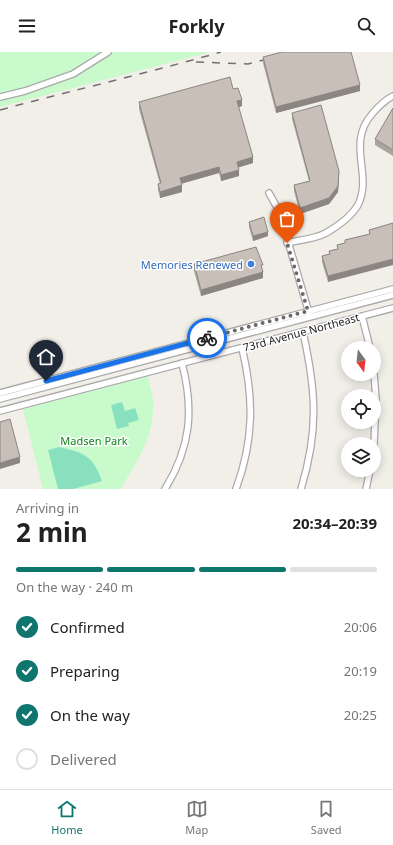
<!DOCTYPE html>
<meta charset="utf-8">
<style>
:root{--surface:#fff;--page:#f2f2f2;--text:#222;--muted:#767676;--line:#e0e0e0;--accent:#0f766e}
body{margin:0;font-family:"Noto Sans",sans-serif;background:var(--page);color:var(--text);height:100vh;display:flex;flex-direction:column;font-size:15px;white-space:nowrap}
*{box-sizing:border-box;margin:0}
p{font-size:13px;color:var(--muted)}
.icon{flex:none;width:22px;height:22px;fill:none;stroke:currentColor;stroke-width:2;stroke-linecap:round;stroke-linejoin:round}
.map{position:relative;height:437px;overflow:hidden}
.panel{display:flex;flex-direction:column;background:var(--surface);flex:1}
.panel>*{flex:none}
.needle{width:26px;rotate:165deg}
.buttons{position:absolute;left:341px;top:289px;display:grid;gap:8px}
.buttons a{display:grid;place-items:center;width:40px;height:40px;border-radius:50%;background:var(--surface);box-shadow:0 2px 10px #0003;font-size:20px}
.pin{position:absolute;display:grid;place-items:center;width:34px;height:34px;color:#fff;margin:-41px -17px;border-radius:50% 50% 50% 0;rotate:-45deg;box-shadow:0 0 4px #0007}
.pin .icon{rotate:45deg}
.courier{position:absolute;display:grid;place-items:center;width:40px;height:40px;margin:-20px;border:3px solid #1a73e8;border-radius:50%;background:#fff;color:#222;box-shadow:0 1px 5px #0007}
.head em{font-style:normal;font-weight:700}
.head div{display:flex;flex-direction:column-reverse}
.head{display:flex;align-items:center;justify-content:space-between;height:68px;padding:0 16px}
h1{font-size:26px;font-weight:700;line-height:30px}
.bar{display:grid;grid-template-columns:repeat(4,1fr);gap:6px 4px;align-content:center;height:48px;padding:0 16px}
.bar i{height:5px;border-radius:3px;background:var(--line)}
.bar .current{background:var(--accent)}
.bar p{grid-column:span 4}
ol{padding:0 16px;list-style:none}
li{display:flex;align-items:center;gap:12px;height:44px}
li p{margin-inline-start:auto}
li .icon{padding:4px;border-radius:50%;background:var(--accent);color:#fff;stroke-width:4}
li:last-child{color:var(--muted)}
li i{width:22px;height:22px;border:2px solid var(--line);border-radius:50%}
header{display:flex;justify-content:space-between;align-items:center;height:52px;padding:0 16px;background:var(--surface);font-size:18px;font-weight:700}
.dock{display:flex;justify-content:space-around;align-items:center;height:56px;border-top:1px solid var(--line);background:var(--surface);font-size:11px;color:var(--muted)}
.dock a{display:grid;justify-items:center;gap:2px}
.dock .current{color:var(--accent)}
.map>svg:first-child{display:block}
.park{fill:#c8facc}
.pitch{fill:#88e0be}
.lines{fill:none;stroke-linecap:round;stroke-linejoin:round}
.minor-casing{stroke:#a9a9a9;stroke-width:8}
.minor{stroke:#fff;stroke-width:5.5}
.rail{stroke:#707070;stroke-width:1.5;stroke-dasharray:8 8;stroke-linecap:butt}
.wall{fill:#aba49e}
.shaded-wall{fill:#8b8681}
.building{fill:#c7bfb8;stroke:#8b8681}
.done{stroke:#6b6a68;stroke-width:4;stroke-dasharray:0 7.2}
.route{stroke:#1a73e8;stroke-width:5}
.shop-dot{fill:#3f7fe0;stroke:#fff;stroke-width:1.5}
.labels{text-anchor:middle;dominant-baseline:central;stroke-width:3;stroke-linejoin:round;paint-order:stroke}
.shop-label{font-size:11px;fill:#366cbe;stroke:#fff;text-anchor:end}
.street-label{font-size:11px;fill:#222;stroke:#fff}
.park-label{font-size:11px;fill:#0c8416;stroke:#fff}
</style>
<header><svg class="icon" aria-label="menu" viewBox="0 0 24 24"><path d="M4 6h16M4 12h16M4 18h16"/></svg>Forkly<svg class="icon" aria-label="search" viewBox="0 0 24 24"><circle cx="10" cy="10" r="6"/><path d="M15 15l6 6"/></svg></header>
<div class="map">
<svg width="393" height="437" viewBox="0 0 393 437">
<rect width="100%" height="100%" fill="#f2efe9"/>
<!-- park -->
<path class="park" d="M0,0H207V1L0,55Z
M148,324C149,332 152,340 153,348C156,380 137,412 120,437H43L23,357Z"/>
<!-- pitch -->
<path class="pitch" d="M122,350L125,359L135,356L139,368L128,371L129,374L117,377L111,353Z
M59,395C85,401 93,404 102,429L73,437H58L48,398Z"/>
<g class="lines">
<defs>
<path id="minor" d="M0,45L25,39L73,22L108,0
M269,141L279,159L309,261
M287,191C299,188 315,187 326,181C338,174 351,165 358,153C373,122 346,92 372,62C378,55 385,48 393,44
M362,264L370,296
M374,322L376,347L374,392
M0,341L393,237
M0,347L393,243
M0,359L393,256
M165,437C191,395 194,358 182,311
M236,437C254,388 254,346 242,296
M301,437C319,378 316,339 303,280
M366,437L370,418"/>
</defs>
<!-- minor casing -->
<use href="#minor" class="minor-casing"/>
<!-- minor -->
<use href="#minor" class="minor"/>
<!-- rail -->
<path class="rail" d="M196,10L248,12L295,0
M0,58C74,38 148,21 221,0"/>
</g>
<!-- wall -->
<path class="wall" d="M263,5L360,39L276,61L263,11Z
M233,37L242,54L238,55L253,111L238,115L239,124L221,129L219,121L181,132L182,140L160,146L158,138V132H160L139,57V50Z
M393,56V104L375,93V87Z
M292,61L339,126L338,140L329,152L300,162L294,139V133L309,129L292,67Z
M249,170L268,184L253,189L249,175Z
M393,171L328,230L322,210V204L329,202V199L337,197V193L345,191V188L369,182V178Z
M194,212L263,218V226L201,244L194,219Z"/>
<!-- shaded-wall -->
<path class="shaded-wall" d="M360,33V39L276,61V55Z
M242,48V54L237,56V49Z
M253,105V111L237,116V110Z
M219,115V121L180,132V126Z
M239,118V124L221,129V123Z
M339,119V126L338,140L329,152L300,162V156Z
M182,133V140L160,146V140Z
M268,180V184L253,189V184Z
M393,207V213L328,230V224Z
M263,220V226L201,244V238Z
M20,405V411L0,417V411Z"/>
<!-- building -->
<path class="building" d="M282,0H351L360,33L276,55L263,5Z
M230,25L233,37L238,36L242,48L237,49L253,105L237,110L239,118L221,123L219,115L180,126L182,133L160,140L158,132L161,131L139,50Z
M321,53L339,119L338,134L329,146L300,156L294,133L310,129L292,61Z
M393,56V98L375,87Z
M264,165L268,180L253,184L249,170Z
M393,171V207L328,224L322,204L330,202L329,199L338,197L337,193L345,191V188L370,182L369,178Z
M256,195L263,213H261L263,220L201,238L194,212Z
M10,367L20,405L0,411V370Z"/>
<g class="lines">
<!-- done -->
<path class="done" d="M207,286L308,259L287,191"/>
<!-- route -->
<path class="route" d="M46,329L207,286"/>
</g>
<!-- markers -->
<circle class="shop-dot" cx="251" cy="212" r="4"/>
<g class="labels">
<!-- shop labels -->
<g class="shop-label">
<text x="243" y="212">Memories Renewed</text>
</g>
<!-- street labels -->
<g class="street-label">
<text transform="translate(301 280) rotate(-15)">73rd Avenue Northeast</text>
</g>
<!-- park labels -->
<g class="park-label">
<text x="94" y="388">Madsen Park</text>
</g>
</g>
</svg>
<div class="buttons">
<a><svg class="needle" viewBox="-14 -14 28 28"><path d="M0-13l5 13h-10z" fill="#e53935"/><path d="M0 13l5-13h-10z" fill="#767676"/></svg></a>
<a><svg class="icon" aria-label="locate" viewBox="0 0 24 24"><circle cx="12" cy="12" r="6"/><path d="M12 2v4M12 18v4M2 12h4M18 12h4"/></svg></a>
<a><svg class="icon" aria-label="layers" viewBox="0 0 24 24"><path d="M12 4l9 5-9 5-9-5zM3 14l9 5 9-5"/></svg></a>
</div>
<div class="pin" style="left:287px;top:191px;background:#ea580c"><svg class="icon" aria-label="bag" viewBox="0 0 24 24"><path d="M5 8h14l-1 12H6zM9 8a3 3 0 0 1 6 0"/></svg></div>
<div class="pin" style="left:46px;top:329px;background:#1f2937"><svg class="icon" aria-label="home" viewBox="0 0 24 24"><path d="M3 11l9-7 9 7M6 9v11h12V9"/></svg></div>
<div class="courier" style="left:207px;top:286px"><svg class="icon" aria-label="bike" viewBox="0 0 24 24"><circle cx="6" cy="16" r="4"/><circle cx="18" cy="16" r="4"/><path d="M6 16l4-8h5l3 8M10 8l3 8H6M13 5h3"/></svg></div>
</div>
<section class="panel">
<div class="head"><div><h1>2 min</h1><p>Arriving in</p></div><em>20:34–20:39</em></div>
<div class="bar"><i class="current"></i><i class="current"></i><i class="current"></i><i></i><p>On the way · 240 m</p></div>
<ol>
<li><svg class="icon" aria-label="check" viewBox="0 0 24 24"><path d="M5 12l5 5 9-10"/></svg>Confirmed<p>20:06</p></li>
<li><svg class="icon" aria-label="check" viewBox="0 0 24 24"><path d="M5 12l5 5 9-10"/></svg>Preparing<p>20:19</p></li>
<li><svg class="icon" aria-label="check" viewBox="0 0 24 24"><path d="M5 12l5 5 9-10"/></svg>On the way<p>20:25</p></li>
<li><i></i>Delivered</li>
</ol>
</section>
<nav class="dock">
<a class="current"><svg class="icon" aria-label="home" viewBox="0 0 24 24"><path d="M3 11l9-7 9 7M6 9v11h12V9"/></svg>Home</a>
<a><svg class="icon" aria-label="map" viewBox="0 0 24 24"><path d="M3 6l6-2 6 2 6-2v14l-6 2-6-2-6 2zM9 4v14M15 6v14"/></svg>Map</a>
<a><svg class="icon" aria-label="saved" viewBox="0 0 24 24"><path d="M7 4h10v16l-5-4-5 4z"/></svg>Saved</a>
</nav>
